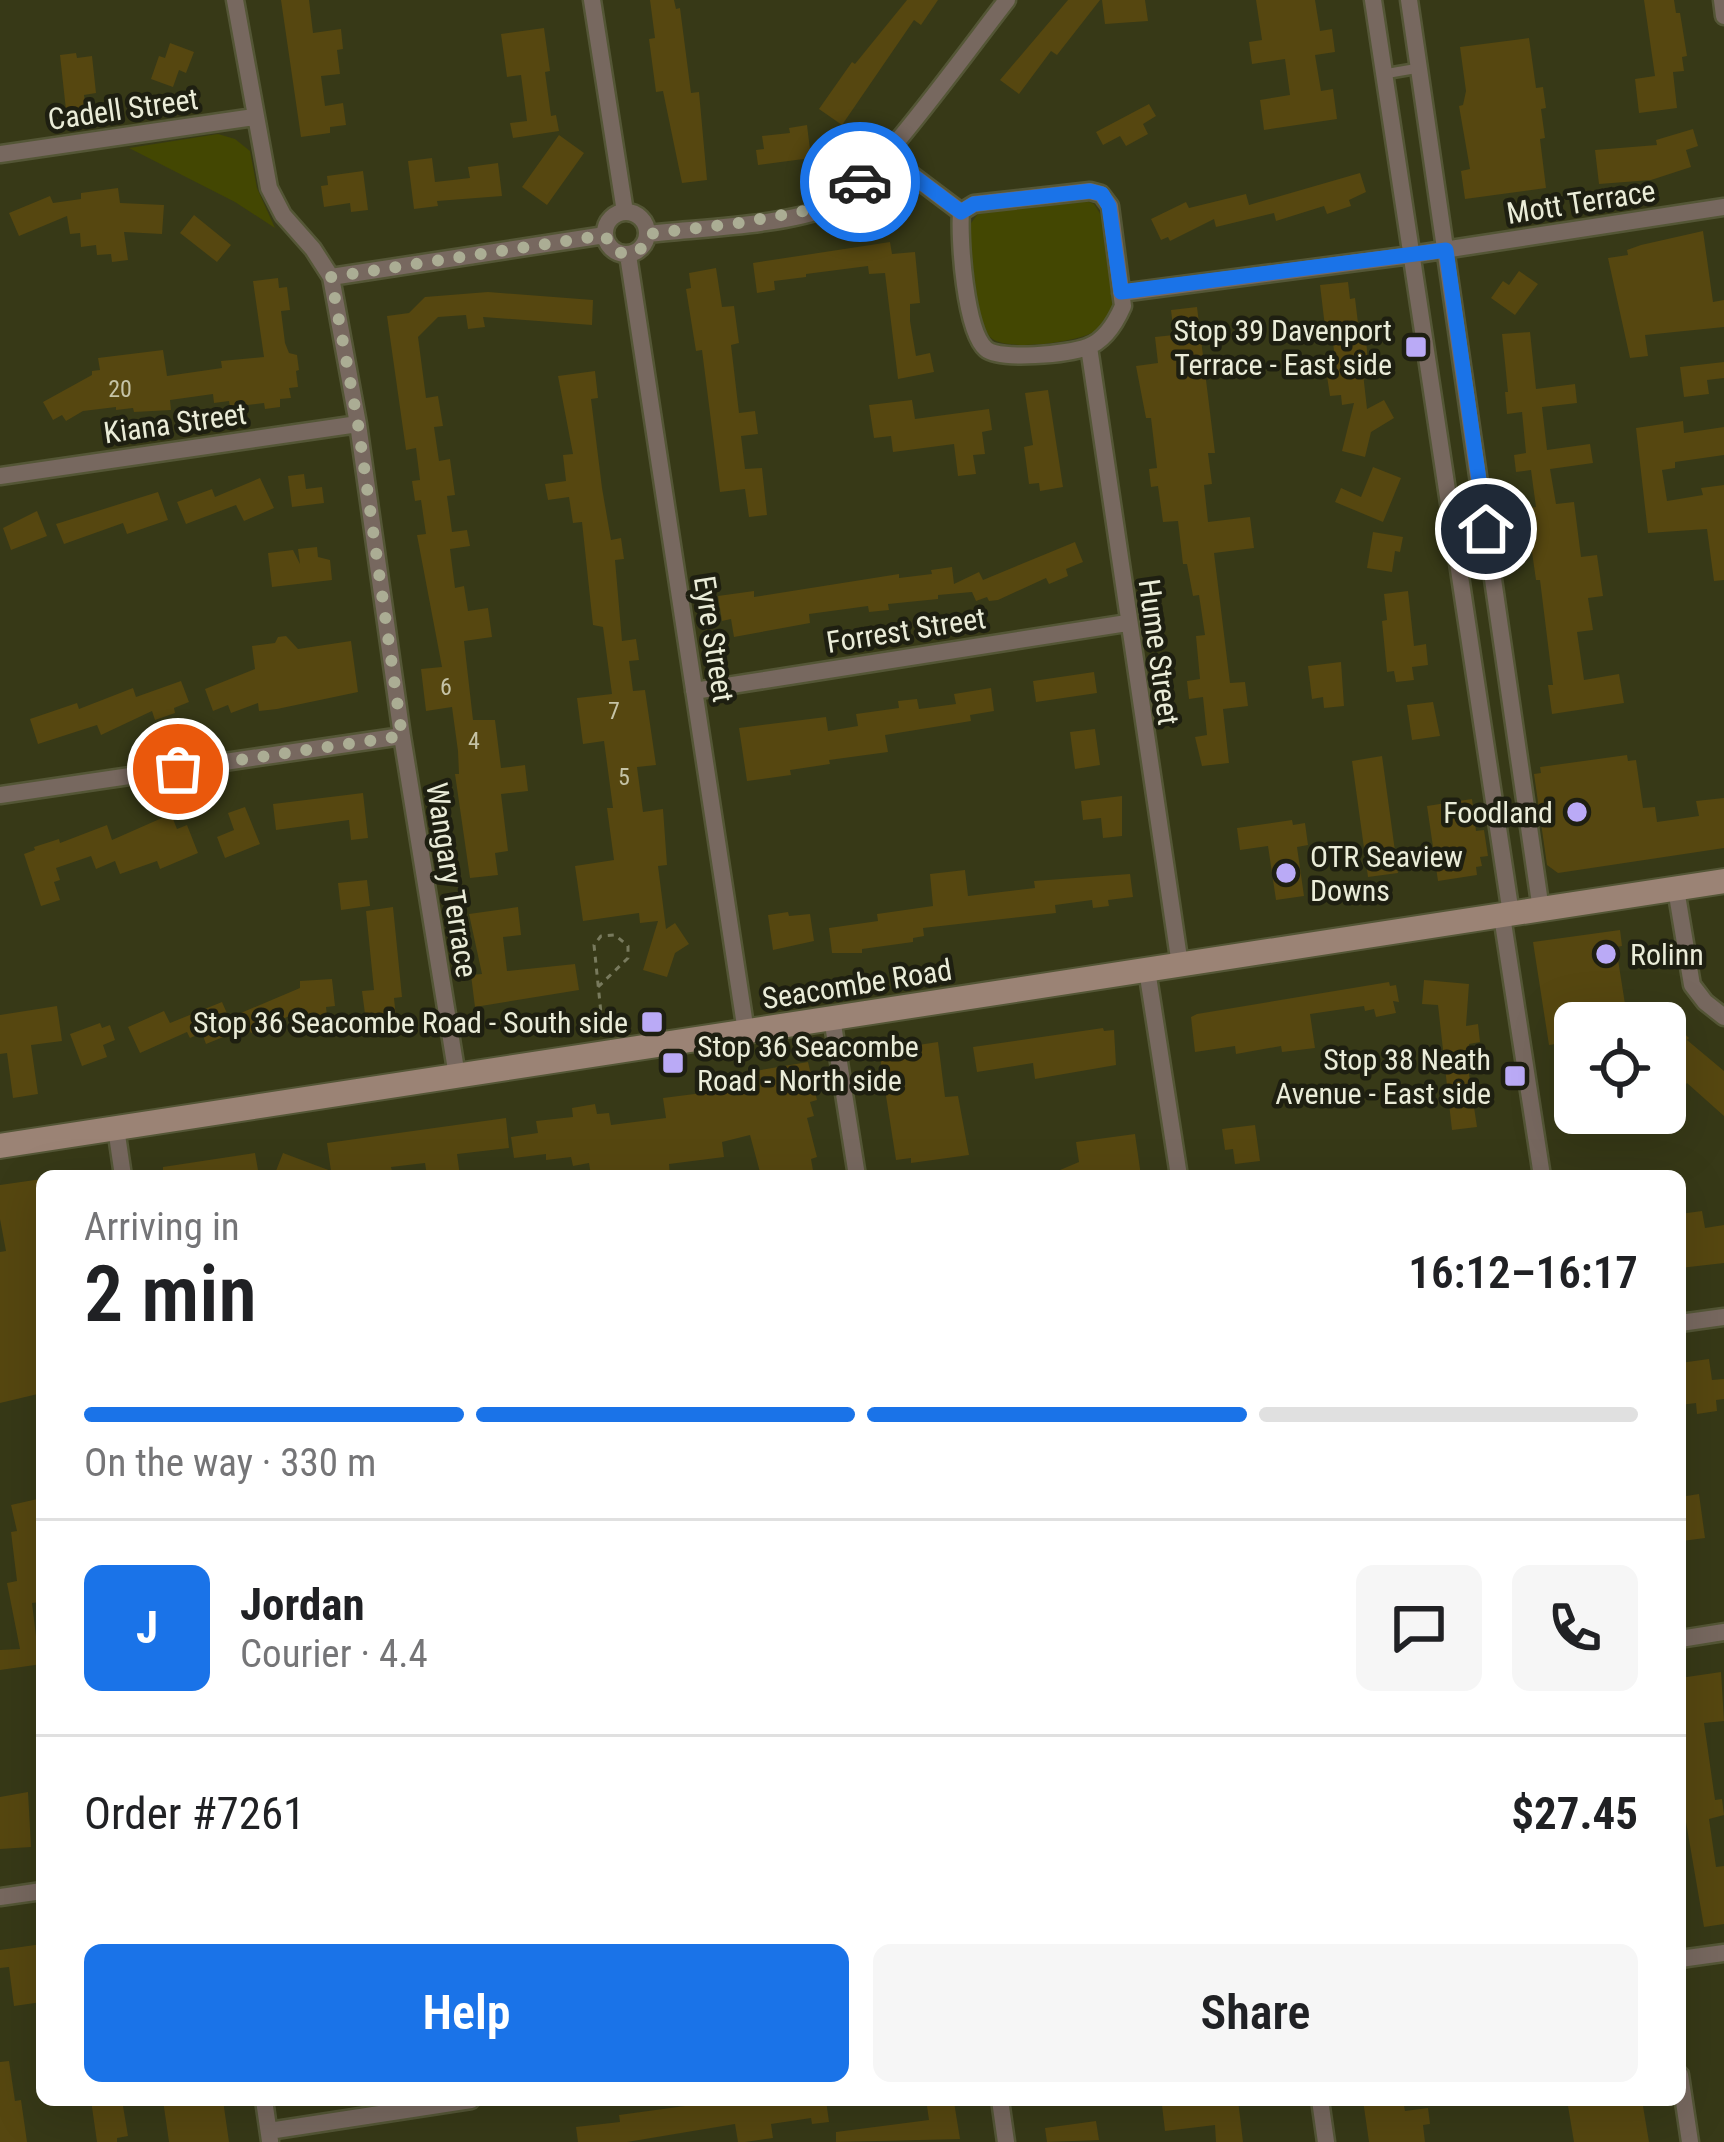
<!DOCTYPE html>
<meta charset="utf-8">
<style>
:root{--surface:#fff;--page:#f6f6f6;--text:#202124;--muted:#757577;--line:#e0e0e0;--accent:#1a73e8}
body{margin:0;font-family:"Roboto Condensed",sans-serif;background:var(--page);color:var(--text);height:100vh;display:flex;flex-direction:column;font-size:45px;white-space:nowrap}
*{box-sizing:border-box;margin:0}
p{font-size:39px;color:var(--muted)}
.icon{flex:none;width:66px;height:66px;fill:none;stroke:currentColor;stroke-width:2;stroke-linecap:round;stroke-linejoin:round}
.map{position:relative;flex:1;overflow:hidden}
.sheet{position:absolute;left:36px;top:1170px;width:1650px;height:936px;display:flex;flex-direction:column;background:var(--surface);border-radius:18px;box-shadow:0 12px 48px #0002}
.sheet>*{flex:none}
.controls{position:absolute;left:1554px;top:1002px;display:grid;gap:24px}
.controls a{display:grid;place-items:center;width:132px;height:132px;border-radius:18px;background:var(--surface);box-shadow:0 12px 48px #0002;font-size:60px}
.pin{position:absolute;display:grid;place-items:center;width:102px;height:102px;color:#fff;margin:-51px;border:6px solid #fff;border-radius:50%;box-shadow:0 3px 12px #0007}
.courier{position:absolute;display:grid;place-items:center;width:120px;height:120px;margin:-60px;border:9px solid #1a73e8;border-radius:50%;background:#fff;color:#222;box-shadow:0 3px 15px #0007}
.overview em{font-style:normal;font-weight:600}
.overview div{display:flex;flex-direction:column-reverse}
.overview{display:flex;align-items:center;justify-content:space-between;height:204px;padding:0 48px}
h1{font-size:78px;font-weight:600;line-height:90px}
.bar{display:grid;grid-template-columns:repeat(4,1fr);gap:18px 12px;align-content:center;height:144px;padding:0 48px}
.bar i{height:15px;border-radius:9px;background:var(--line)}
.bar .current{background:var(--accent)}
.bar p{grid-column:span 4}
.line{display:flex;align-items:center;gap:30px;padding:0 48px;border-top:3px solid var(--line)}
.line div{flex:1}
.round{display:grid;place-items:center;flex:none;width:126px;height:126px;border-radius:18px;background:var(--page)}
.cta{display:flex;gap:24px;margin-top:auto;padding:24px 48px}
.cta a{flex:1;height:138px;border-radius:18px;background:var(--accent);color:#fff;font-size:48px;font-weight:600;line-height:138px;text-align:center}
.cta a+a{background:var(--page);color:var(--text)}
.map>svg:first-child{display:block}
.green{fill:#434702}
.building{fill:#564710}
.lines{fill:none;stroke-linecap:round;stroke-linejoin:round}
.lane-casing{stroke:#545636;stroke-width:14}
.street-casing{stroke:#545636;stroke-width:21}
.secondary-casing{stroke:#545636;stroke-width:28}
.path{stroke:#787a5d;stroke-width:3;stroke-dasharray:6 6;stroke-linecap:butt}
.lane{stroke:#77685f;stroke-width:9}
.street{stroke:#77685f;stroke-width:16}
.secondary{stroke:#9b8375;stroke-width:24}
.done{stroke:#abad94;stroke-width:12;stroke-dasharray:0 21.6}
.route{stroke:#1a73e8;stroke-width:15}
.poi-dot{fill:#baaaf6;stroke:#1e1f11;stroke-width:4.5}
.labels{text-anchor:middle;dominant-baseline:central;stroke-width:9;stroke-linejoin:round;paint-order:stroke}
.number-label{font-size:24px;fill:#c5c3a6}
.street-label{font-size:30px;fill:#eaecd8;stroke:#1e1f11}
.poi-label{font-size:30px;fill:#eaecd8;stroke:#1e1f11;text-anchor:end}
</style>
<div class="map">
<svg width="1724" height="2142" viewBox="0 0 1724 2142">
<rect width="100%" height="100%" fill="#373917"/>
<!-- green -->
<path class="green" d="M218,134L235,139L250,151L257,188L275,228L235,202L129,148Z
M1082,199L1094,204L1101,215L1114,305C1111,315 1108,323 1099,329C1083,342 1005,353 990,337C975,320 972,250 969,226L979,212Z"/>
<!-- building -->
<path class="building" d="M281,0H309L313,33L341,29L343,49L337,50L340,74L321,76L325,106L343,103L346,125L330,127V133L301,137Z
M650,0H674L676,9L680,8L691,93L699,92L707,180L682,183L663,91L656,92L649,39L655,38Z
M907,0H938L921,25L914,20L842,125L819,109L852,62L855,64Z
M1068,0H1100L1057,55L1051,51L1019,94L1000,80Z
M1102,0H1145L1148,21L1105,24Z
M1256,0H1315L1320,31L1332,29L1335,52L1315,55L1321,91L1333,89L1337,119L1264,130L1260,100L1290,95L1285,59L1252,64L1249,42L1262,40Z
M1644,0H1674L1676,13H1680L1687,56L1682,57L1684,71L1673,72L1677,108L1639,113L1635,79L1655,76Z
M544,28L550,71L545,72L551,116L556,115L559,131L513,138L510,123L527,121L521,75L507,77L501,34Z
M1529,38L1536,88L1543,87L1546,108L1541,109L1545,138L1540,139L1546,188L1465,199L1461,171L1470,169L1459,106L1463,105L1466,91L1460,47Z
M170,43L194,52L186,73L179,70L173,87L151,79L159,56L165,58Z
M76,53L77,58L92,56L96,93L84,95L86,108L66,110L60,55Z
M1149,104L1156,116L1143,124L1148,134L1126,146L1120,136L1103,145L1096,132Z
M807,125L811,158L758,165L756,150L764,149L762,136L790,133L789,128Z
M1693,129L1698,146L1686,150L1691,167L1651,180L1599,184L1595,150L1657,145L1656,140Z
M559,135L584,153L547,205L522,187Z
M432,158L435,182L470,178L468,167L498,163L502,196L437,201L438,206L414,209L408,161Z
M363,171L368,210L351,212L350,203L324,207L321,186L328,185L327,176Z
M1360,173L1366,192L1349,200L1351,206L1327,214L1324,206L1276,221L1274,213L1216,227L1214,219L1170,241L1168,237L1161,240L1151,219L1186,202L1189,208L1246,194L1249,205Z
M118,188L120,203L164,205L162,234L124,232L128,260L112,262L111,254L97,255L96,245L81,247L80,233L70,234L67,216L19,236L9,213L50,196L53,203L81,199V193Z
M194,215L231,245L217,262L180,233Z
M1703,231L1713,302L1724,300V327L1645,335L1648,356L1630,358L1608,258L1628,255L1627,250L1641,245Z
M890,242L892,254L915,252L920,303L910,304V321L916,356L930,353L934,372L898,379L885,273L869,274L868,266L806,274V277L774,281L775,290L757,293L753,263Z
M716,268L722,307L734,306L739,343L731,345L739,413L755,411L758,434L741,436L745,469L762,468L767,515L749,517L745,489L720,492L702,350L696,351L686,289L691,288L689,273Z
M1519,271L1538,284L1515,315L1491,298L1503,281L1509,285Z
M278,278L279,288L287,287L290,310L281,311L285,343L289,353L297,355L299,370L296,371L298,387L289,388L291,398L280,399V407L265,409L264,403L230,407L229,401L214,403L213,394L170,400L171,410L134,412L133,408L116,410V407L83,411L66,421L62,415L53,420L43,402L92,375V371L100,370L98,358L163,350L167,376L222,368L221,361L264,357L253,281Z
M1348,282L1350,299L1355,298L1360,340L1366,339L1368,363L1362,364L1367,409L1384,400L1394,418L1371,432L1365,457L1342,451L1354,403L1342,405L1341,395L1330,396L1327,376L1337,374L1331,327H1325L1320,285Z
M488,292L593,300L592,325L483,317L485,327L468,329L466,315L438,317L418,337L426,398L438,396L443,426L434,427L439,461L450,459L455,495L447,496L452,532L467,530L470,546L450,549L455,588L464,586L468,611L488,608L492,637L464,641L473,720H495L501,768L525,765L528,791L501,794L508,851L495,853L498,875L470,878L455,774H459L458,751L452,707L426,711L421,669L442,667L417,535L426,534L421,500L415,501L412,481L420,480L416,448L406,450L387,316L409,313L425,297Z
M1197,307L1215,453H1208L1212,484L1204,485L1208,522L1250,517L1254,548L1214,553L1230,683L1245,682L1248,706L1223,709L1229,763L1202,766L1195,737L1207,735L1203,697L1189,699L1187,681L1200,679L1196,636L1205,635L1199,595L1193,596L1187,564H1183L1178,521L1163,522L1158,486L1151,487L1149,469L1157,468L1151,418H1146L1136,366L1158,363L1155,337L1174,335L1171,310Z
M1530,332L1536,389L1575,384L1577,403L1542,407L1547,450L1590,444L1593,463L1550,469L1556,504L1574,502L1581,557L1597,555L1603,596L1588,598L1593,630L1577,632L1584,680L1619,674L1624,703L1552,714L1548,685H1553L1540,580H1536L1532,552H1529L1523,509L1536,507L1531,470L1516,472L1514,455L1526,453L1522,412L1507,414L1505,392H1508L1502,334Z
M1724,362V378L1707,380L1709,394L1684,397L1680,367Z
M595,371L598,398L591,399L602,488L611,540L621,538L624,559L615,560L622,641L636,639L639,660L629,661L633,691L645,690L656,765L637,767L643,812L663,809L667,865L658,866L666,929L675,923L689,944L675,953L667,977L643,970L658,921L640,923L639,913L583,921L575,866L614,860L607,808H613L604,741L583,744L577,698L612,694L603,627L593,625L582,522L573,523L569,497L548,500L545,484L566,481L563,455L573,454L558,376Z
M1048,390L1063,487L1040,491L1039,483L1029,484L1024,447L1033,445L1025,393Z
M912,400L915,419L989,409L992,430L982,432L985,454L973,455L976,474L958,476L954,444L893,452L891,436L874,438L869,405Z
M1683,421L1684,433L1724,427V455L1675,462V468L1662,470L1667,501L1703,495L1701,488L1724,485V580L1714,581L1707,529L1648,533L1636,428Z
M1373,467L1401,478L1383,522L1335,502L1341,488L1361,497Z
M304,474L306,489L322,487L324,503L292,507L288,476Z
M260,478L274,508L244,521L236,505L186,524L177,502L212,489L215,497Z
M158,492L168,520L127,534L123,523L64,544L56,524Z
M37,511L47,536L11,550L3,528Z
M1373,532L1403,537L1400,552L1395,551L1392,572L1367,568Z
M1075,542L1083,562L1066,569L1068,576L1049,584L1046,578L998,600L989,601L987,597L976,601L972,592L938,595V599L888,604L889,610L869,612L868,606L809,614L810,623L734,637L731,619L722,621L718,596L754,591V597L899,574V578L932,574L931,570L952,567L954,584L979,572L983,580Z
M317,547L318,557L330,560L332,580L272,587L268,553L293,550L300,564L298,549Z
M1408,591L1414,646L1426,644L1428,665L1412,667L1414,680L1396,682L1394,671L1387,672L1382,621L1387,620L1384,594Z
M286,636L298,649L351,641L358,692L277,709L259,711L258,703L231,713L228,705L213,711L205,689L255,669L252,646L275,643L278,637Z
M1341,662L1344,706L1324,708L1323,697L1312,699L1308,666Z
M1094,672L1097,693L1036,702L1033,681Z
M181,681L189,702L174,708L175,713L155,720L152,711L101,735L97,725L38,744L30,719L77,703L79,709L133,688L136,697Z
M991,688L994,711L970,715L971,721L885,735L888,752L829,760L830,764L790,770L791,775L747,781L739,728L826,717L828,731L858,726L856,714L899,708L898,701L917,699L919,709L956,704L954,694Z
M1433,702L1440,736L1412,740L1407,705Z
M1095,729L1100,765L1075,769L1070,732Z
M1627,755L1628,761L1636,760L1643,808L1655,807L1657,822L1699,816L1696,801L1724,798V848L1558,873L1547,865L1534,774L1541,773L1540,767Z
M1382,756L1398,873L1368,877L1352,761Z
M363,793L368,838L351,840L349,820L276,830L273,804Z
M1122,796V836L1103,838L1101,818L1083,820L1081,801Z
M1472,799L1476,831L1484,830L1488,856L1480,857L1482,866L1476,867L1477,875L1438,881L1427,806Z
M245,807L260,844L225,858L217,837L234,830L228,813Z
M171,814L177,829L187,825L198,853L160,869L157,861L120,874L115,861L96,869L91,856L56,868L60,880L54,882L60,900L41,906L24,854L35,850L34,847L59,839L60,843L107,825L112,840Z
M1292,820L1293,825L1305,823L1308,845L1297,847L1304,896L1276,900L1268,846L1240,850L1237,828Z
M965,870L968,896L1035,888L1034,881L1130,874L1133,897L1108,900L1109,906L1093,908L1092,900L1055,905L1056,913L923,928L924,936L913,938V942L862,949V953H832L829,928L878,921L877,914L933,906L930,874Z
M367,880L370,906L341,910L338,883Z
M393,907L402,997L394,998L396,1018L378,1020L377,1013L365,1014L362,991L374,990L366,911Z
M518,907L521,935L503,937L507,971L575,964L579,990L475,1007L471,975L482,974L469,914Z
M788,912L789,916L810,914L814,941L773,950L768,915Z
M1620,930L1622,946L1616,947L1628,1023H1575V1041L1549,1045L1533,942Z
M332,979L335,1006L326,1007L328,1025L305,1028L303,1010L251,1033L248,1027L206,1044L202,1033L190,1038L187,1032L140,1053L128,1027L164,1011L170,1023L222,1002L229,1018L300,988V981Z
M1424,980L1469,984L1466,1026L1478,1024L1480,1042L1469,1044L1470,1054H1466L1477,1127L1452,1130L1438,1005L1422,1004Z
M1389,982L1390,986L1396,985L1399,1002L1393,1001L1396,1013L1376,1017L1374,1009L1365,1011L1364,1006L1310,1014L1315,1048L1282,1052L1281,1046L1236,1054L1235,1046L1195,1052L1191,1017L1197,1014Z
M1651,1002L1689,1038L1687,1040L1724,1071V1116L1687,1083L1665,1110V1023H1630Z
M57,1006L62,1041L31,1045L38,1094L13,1098L7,1053L0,1054V1015Z
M100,1023L102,1028L110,1025L115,1040L103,1045L107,1057L82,1066L70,1034Z
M1103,1028L1104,1031L1114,1030L1116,1065L1035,1079L1033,1063L977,1072L973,1047Z
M938,1042L945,1097L958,1096L969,1155L911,1163V1158L896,1160L879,1051Z
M808,1062L817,1100L810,1102L814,1116L807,1118L817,1157L811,1159L814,1176H761L750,1135L722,1142L724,1157L669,1164L670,1176L619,1173L591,1176L589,1163L573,1166L571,1157L546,1160V1154L514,1158L511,1137L538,1133L536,1121L573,1117L572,1108L595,1104L597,1114L609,1113L611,1125L666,1118L663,1098L734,1089L732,1075Z
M506,1118L509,1148L457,1154L460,1176H427L425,1163L391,1167L393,1176H274L283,1153L331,1171L327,1143Z
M1255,1125L1260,1161L1235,1164L1233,1149L1225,1150L1222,1129Z
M1135,1134L1141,1176H1046L1079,1162L1076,1142Z
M255,1153L259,1176H163V1167Z
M42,1179V1393L0,1403V1252L6,1251L0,1219V1185Z
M1702,1211L1705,1228L1724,1225V1263L1680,1268V1214Z
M1709,1359L1712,1380L1724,1379V1399L1716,1400L1717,1411L1697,1414L1696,1403L1680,1405V1363Z
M1699,1494L1705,1538L1682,1541L1680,1497Z
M42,1498V1591L38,1592L40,1602L32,1603L36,1636H42V1664L0,1670V1650L20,1649L7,1583L17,1581L11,1532L17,1531L11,1505Z
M1721,1672L1724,1721L1704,1723L1715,1800L1722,1799L1724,1815L1709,1819L1716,1867L1724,1866V1924L1704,1927L1680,1787V1678Z
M28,1792L31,1847L0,1849V1797Z
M42,1944V2002L14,2006L9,1967L0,1968V1950Z
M9,2061L15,2101L21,2100L27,2142H0V2062Z
M91,2100H122L128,2136L117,2138V2142H97Z
M163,2100H223L229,2142H169Z
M729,2100H826L829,2122L812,2124L811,2118L771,2124L773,2138L745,2142H738L735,2124L627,2142H578L576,2127L620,2122L619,2115Z
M1200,2100H1238L1243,2142H1216L1215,2125L1165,2131L1162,2105Z
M1363,2100H1403L1405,2111L1428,2108L1430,2124L1423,2125L1425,2142H1369Z
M1567,2100H1642L1649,2142H1574Z
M954,2102L960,2139L836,2142V2132L929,2120L927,2106Z
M1096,2121L1099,2140L1047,2142L1045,2128Z"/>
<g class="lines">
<defs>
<path id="lane" d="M1384,74L1419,68"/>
<path id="street" d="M235,0L269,188L283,215L313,249L331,277L358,424L402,736L457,1076
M592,0L625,212
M1373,0L1511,914
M1409,0L1541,910
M1722,0L1724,16
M0,154L254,117
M884,154L961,212
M1090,191L1101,194L1110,206L1123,306C1116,322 1105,341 1087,347C1069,354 1000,361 986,349C965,331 959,239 961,212L974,204Z
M605 233a21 21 0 1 1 42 0a21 21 0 1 1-42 0Z
M648,234C700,228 784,226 832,206C867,191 976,39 1007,0
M628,255L746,1032
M331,277L605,235
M1121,293L1411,255L1724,207
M1089,347L1180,965
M0,476L358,424
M694,691L1127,623
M0,795L402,736
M1676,889L1692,985L1705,1002L1724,1017
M1502,916L1542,1176
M1147,970L1179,1176
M832,1018L857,1176
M116,1128L123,1176
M1680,1323L1724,1317
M1680,1639L1724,1632
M0,1897L42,1891
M1680,1959L1724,1953
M1680,2075L1690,2142
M264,2100L270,2141
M1000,2100L1006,2142
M1320,2100L1326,2142
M269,2131L471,2100"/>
<path id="secondary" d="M0,1146L1724,881"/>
</defs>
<!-- lane casing -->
<use href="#lane" class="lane-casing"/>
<!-- street casing -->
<use href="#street" class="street-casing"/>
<!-- secondary casing -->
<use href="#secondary" class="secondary-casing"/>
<!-- path -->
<path class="path" d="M598,987L628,958V946L615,935L601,936L594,945L602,1023"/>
<!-- lane -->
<use href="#lane" class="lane"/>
<!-- street -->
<use href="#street" class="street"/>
<!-- secondary -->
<use href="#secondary" class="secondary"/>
</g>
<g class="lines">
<!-- done -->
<path class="done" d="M178,769L402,736L358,424L331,277L605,235L613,250L628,255L642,248L648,234L739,223L830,206L860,182"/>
<!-- route -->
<path class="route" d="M860,182L884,154L961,212L974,204L1090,191L1102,194L1109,206L1121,292L1446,250L1486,529"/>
</g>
<!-- markers -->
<g class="poi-dot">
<rect x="1404" y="335" width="24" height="24" rx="6"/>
<circle cx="1577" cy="812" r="12"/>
<circle cx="1286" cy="873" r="12"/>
<circle cx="1606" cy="954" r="12"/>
<rect x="640" y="1010" width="24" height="24" rx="6"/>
<rect x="661" y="1051" width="24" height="24" rx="6"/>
<rect x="1503" y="1064" width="24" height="24" rx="6"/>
</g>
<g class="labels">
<!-- number labels -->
<g class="number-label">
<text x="120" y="389">20</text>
<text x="446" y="687">6</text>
<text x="614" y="711">7</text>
<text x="474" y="741">4</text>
<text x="624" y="777">5</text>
</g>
<!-- street labels -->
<g class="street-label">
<text transform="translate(123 109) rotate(-8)">Cadell Street</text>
<text transform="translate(1581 202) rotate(-9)">Mott Terrace</text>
<text transform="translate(175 423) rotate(-8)">Kiana Street</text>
<text transform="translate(906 630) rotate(-9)">Forrest Street</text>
<text transform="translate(714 639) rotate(81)">Eyre Street</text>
<text transform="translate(1159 652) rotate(82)">Hume Street</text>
<text transform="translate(452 880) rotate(81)">Wangary Terrace</text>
<text transform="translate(857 984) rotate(-9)">Seacombe Road</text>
</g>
<!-- poi labels -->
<g class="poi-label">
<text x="1392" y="330">Stop 39 Davenport<tspan x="1392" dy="34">Terrace - East side</tspan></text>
<text x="1553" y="812">Foodland</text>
<text x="1310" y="856" text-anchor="start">OTR Seaview<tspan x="1310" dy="34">Downs</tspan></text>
<text x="1630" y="954" text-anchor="start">Rolinn</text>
<text x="628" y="1022">Stop 36 Seacombe Road - South side</text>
<text x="697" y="1046" text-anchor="start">Stop 36 Seacombe<tspan x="697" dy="34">Road - North side</tspan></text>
<text x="1491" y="1059">Stop 38 Neath<tspan x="1491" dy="34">Avenue - East side</tspan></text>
</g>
</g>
</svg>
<div class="controls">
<a><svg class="icon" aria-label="locate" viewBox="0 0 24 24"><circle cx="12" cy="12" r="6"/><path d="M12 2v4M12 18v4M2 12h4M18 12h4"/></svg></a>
</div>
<div class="pin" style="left:178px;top:769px;background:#ea580c"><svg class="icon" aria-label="bag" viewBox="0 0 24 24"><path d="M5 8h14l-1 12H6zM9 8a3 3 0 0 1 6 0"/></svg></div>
<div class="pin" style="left:1486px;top:529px;background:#1f2937"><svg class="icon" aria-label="home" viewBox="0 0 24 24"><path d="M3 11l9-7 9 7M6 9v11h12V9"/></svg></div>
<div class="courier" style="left:860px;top:182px"><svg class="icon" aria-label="car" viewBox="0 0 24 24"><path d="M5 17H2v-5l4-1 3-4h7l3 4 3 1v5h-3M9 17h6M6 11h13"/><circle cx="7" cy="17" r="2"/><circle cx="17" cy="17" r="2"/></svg></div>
<section class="sheet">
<div class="overview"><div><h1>2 min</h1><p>Arriving in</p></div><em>16:12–16:17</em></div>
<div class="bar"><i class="current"></i><i class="current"></i><i class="current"></i><i></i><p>On the way · 330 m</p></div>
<div class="line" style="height:216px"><b class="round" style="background:var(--accent);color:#fff">J</b><div><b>Jordan</b><p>Courier · 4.4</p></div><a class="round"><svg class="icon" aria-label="chat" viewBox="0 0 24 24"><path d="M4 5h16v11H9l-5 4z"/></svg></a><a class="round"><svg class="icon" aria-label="phone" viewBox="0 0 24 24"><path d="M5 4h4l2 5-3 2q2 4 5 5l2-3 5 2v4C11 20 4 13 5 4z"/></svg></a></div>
<div class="line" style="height:156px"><div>Order #7261</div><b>$27.45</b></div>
<div class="cta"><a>Help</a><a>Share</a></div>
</section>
</div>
